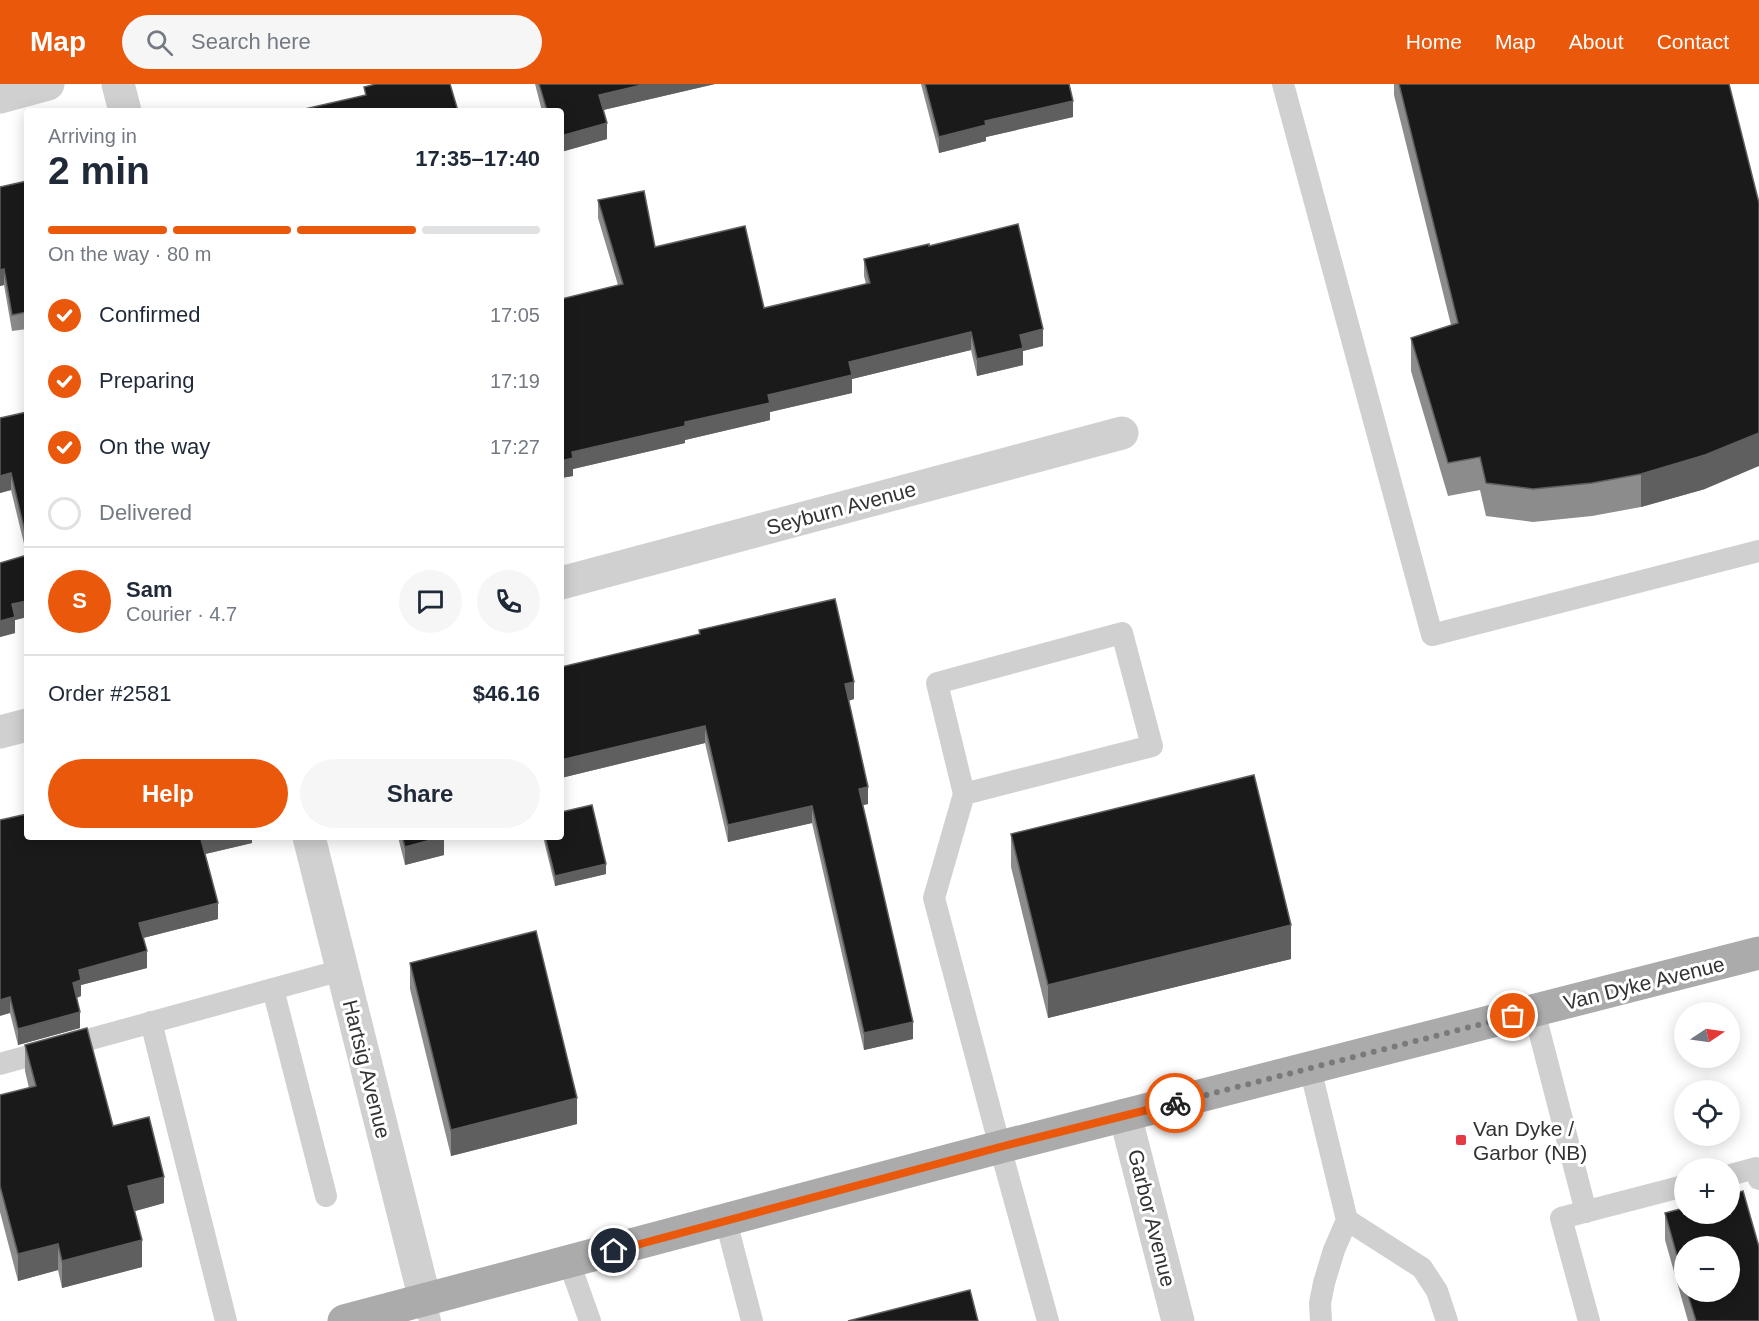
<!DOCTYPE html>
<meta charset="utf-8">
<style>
:root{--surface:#fff;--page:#f6f6f7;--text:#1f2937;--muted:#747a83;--line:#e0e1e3;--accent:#ea580c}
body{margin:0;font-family:Arial,sans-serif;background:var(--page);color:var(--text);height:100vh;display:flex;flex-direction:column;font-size:22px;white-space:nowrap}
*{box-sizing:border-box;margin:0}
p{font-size:20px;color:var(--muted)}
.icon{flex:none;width:33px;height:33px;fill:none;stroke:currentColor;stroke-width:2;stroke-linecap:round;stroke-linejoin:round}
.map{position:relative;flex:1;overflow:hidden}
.panel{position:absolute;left:24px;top:24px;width:540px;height:732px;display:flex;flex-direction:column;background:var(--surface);border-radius:6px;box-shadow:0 3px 15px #0003}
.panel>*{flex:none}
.needle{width:39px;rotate:77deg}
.tools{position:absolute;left:1674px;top:918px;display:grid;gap:12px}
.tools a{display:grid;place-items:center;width:66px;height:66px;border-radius:50%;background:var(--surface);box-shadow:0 3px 15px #0003;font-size:30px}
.pin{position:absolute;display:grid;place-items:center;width:51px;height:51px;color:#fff;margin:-26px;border:3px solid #fff;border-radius:50%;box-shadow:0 2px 6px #0007}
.courier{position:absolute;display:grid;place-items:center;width:60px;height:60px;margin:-30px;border:4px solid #ea580c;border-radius:50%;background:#fff;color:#222;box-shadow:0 2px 8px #0007}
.overview em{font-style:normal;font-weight:600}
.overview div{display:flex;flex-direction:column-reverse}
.overview{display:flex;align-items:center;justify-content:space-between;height:102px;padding:0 24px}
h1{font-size:39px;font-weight:600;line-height:45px}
.bar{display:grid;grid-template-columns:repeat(4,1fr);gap:9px 6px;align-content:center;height:72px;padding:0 24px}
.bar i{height:8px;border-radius:4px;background:var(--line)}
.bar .selected{background:var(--accent)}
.bar p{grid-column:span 4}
.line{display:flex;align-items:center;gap:15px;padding:0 24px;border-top:2px solid var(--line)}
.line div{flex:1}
.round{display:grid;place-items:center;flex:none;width:63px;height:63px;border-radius:32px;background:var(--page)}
ol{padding:0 24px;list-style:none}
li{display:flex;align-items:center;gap:18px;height:66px}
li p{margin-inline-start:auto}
li .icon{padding:6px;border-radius:50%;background:var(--accent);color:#fff;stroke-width:4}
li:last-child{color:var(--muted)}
li i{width:33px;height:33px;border:3px solid var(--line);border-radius:50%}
.button{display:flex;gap:12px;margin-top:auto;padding:12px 24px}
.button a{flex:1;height:69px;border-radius:36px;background:var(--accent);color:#fff;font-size:24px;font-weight:600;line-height:69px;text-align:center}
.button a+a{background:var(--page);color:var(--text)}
header{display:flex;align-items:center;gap:36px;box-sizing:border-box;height:84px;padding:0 30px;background:var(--accent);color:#fff}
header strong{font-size:28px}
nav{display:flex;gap:33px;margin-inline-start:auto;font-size:21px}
.search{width:420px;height:54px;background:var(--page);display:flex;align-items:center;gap:15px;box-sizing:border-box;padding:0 21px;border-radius:33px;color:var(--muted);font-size:22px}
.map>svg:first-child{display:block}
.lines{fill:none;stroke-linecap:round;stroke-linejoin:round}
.lane{stroke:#d0d0d0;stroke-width:22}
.street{stroke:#d0d0d0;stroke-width:33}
.primary{stroke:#ababab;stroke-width:33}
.wall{fill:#8c8c8c;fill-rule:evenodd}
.shaded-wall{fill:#5f5f5f}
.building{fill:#1a1a1a;stroke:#5f5f5f;stroke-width:1.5}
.done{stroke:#7a7a7a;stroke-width:6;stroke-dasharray:0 10.8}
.route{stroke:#ea580c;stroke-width:8}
.poi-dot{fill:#e63946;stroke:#fff;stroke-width:2}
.labels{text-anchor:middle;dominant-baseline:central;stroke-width:6;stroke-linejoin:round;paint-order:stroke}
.street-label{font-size:21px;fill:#333;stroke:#fff}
.poi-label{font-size:21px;fill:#333;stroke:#fff;text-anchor:start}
</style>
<header>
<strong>Map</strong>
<div class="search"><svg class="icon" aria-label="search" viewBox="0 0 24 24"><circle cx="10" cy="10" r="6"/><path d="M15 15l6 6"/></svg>Search here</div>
<nav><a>Home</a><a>Map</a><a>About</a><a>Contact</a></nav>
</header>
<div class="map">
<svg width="1759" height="1237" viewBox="0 0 1759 1237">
<rect width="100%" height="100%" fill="#fff"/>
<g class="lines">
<!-- lane -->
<path class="lane" d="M1283,0L1432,551L1759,467
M964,710L937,599L1122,549L1152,662L964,710L934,814L1000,1063L1048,1237
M273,905L326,1112
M1534,927L1586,1128
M151,938L226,1237
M0,980L342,886
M1310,984L1347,1136L1334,1166L1324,1199L1320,1219L1321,1237
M1730,1091L1756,1084L1759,1095
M1347,1136L1422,1184L1437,1207L1447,1237
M726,1137L752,1237
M569,1178L590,1237
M425,1216L430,1237
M1589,1237L1561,1134L1684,1102"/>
<!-- street -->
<path class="street" d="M118,0L125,27
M0,13L48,0
M561,499L1122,349
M0,648L27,641
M309,753L425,1216
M1125,1031L1178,1237"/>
<!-- primary -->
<path class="primary" d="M344,1237L1000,1063L1759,869"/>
</g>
<!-- wall -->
<path class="wall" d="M535,0H715L603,26L607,55L561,68V27H542Z
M921,0H1069L1073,33L986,53V57L939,69Z
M1394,0H1729L1705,405L1641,423L1592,432L1533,438L1486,432L1480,406L1448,412L1411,287V254L1451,241L1394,11Z
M27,97V245L12,247L4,201L0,202V103Z
M598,116L655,163L764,224L866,200L864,192V175L929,162L1043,262L1023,267V281L977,292L971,266L852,295V309L770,328V336L685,356V359L573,385V392L561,394L618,201L598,134Z
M27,328V533L15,536V549L0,553V479L27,472L11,406L0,409Z
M699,546L854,615L848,617L868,720L863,721L913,955L864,966L812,739L728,758L705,659L561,694V583L699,551Z
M0,736L252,753V759L205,770L218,835L143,854L147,884L81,901V912L77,914L80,944L18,961L10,929Z
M1011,750L1291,875L1048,934L1011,783Z
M398,753H444V771L405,781Z
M543,753H561L606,790L555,802Z
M410,879L577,1040L451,1072L410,905Z
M25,961L113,1042L164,1119L135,1127L142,1183L62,1204L58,1186L18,1197L0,1128V1011L29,1004L25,987Z
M1665,1129L1759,1237H1688L1665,1156ZM1684,1162L1730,1208H1684Z"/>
<!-- shaded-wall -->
<path class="shaded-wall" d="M646,0H715L599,27V11Z
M1073,17V33L986,53V57L939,69V53L985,37Z
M607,39V55L561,68V52Z
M4,185V201L0,202V186Z
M1043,245V262L1023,267V281L977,292V275L1020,251Z
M971,248V266L852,295V309L770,328V336L685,356V359L573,385V392L561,394V377L572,368L685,338L768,311L849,278Z
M1759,349V382L1705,405L1641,423V390Z
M11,389V406L0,409V392Z
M27,517V533L15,536V549L0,553V537L12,520Z
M854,598V615L845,618V600Z
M705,642V659L561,694V676Z
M868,703V720L859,722V705Z
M812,722V739L728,758V741Z
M209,753H252V759L201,771V755Z
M444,753V771L405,781V763Z
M606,780V790L555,802V792Z
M218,819V835L139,855V839Z
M1291,841V875L1048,934V901Z
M147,867V884L81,901V912L73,915V899L79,886Z
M10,913V929L0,932V916Z
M80,928V944L18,961V945Z
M913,938V955L864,966V949Z
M577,1014V1040L451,1072V1046Z
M164,1093V1119L128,1129V1102Z
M142,1156V1183L62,1204V1177Z
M58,1160V1186L18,1197V1170Z"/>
<!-- building -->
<path class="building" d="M376,0H450L458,27H296L366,11L364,3Z
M539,0H646L599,11L607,39L561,52V27H547Z
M925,0H1069L1073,17L985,37L986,41L939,53Z
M1399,0H1729L1759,119V349L1705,371L1641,390L1592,399L1533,405L1486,399L1480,373L1448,379L1411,254L1458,239Z
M27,97V228L12,231L4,185L0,186V103Z
M644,107L655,163L745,142L764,224L870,199L864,175L929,160V162L1018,140L1043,245L1020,251L1023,264L977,275L971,248L849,278L852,291L768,311L770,319L685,338V342L572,368L573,374L561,377V215L623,200L598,116Z
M27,328V457L11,389L0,392V334Z
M27,471V517L12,520L15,533L0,537V479Z
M835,515L854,598L845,600L868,703L859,705L913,938L864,949L812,722L728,741L705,642L561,676V583L700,550L699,546Z
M1254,691L1291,841L1048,901L1011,750Z
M592,721L606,780L555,792L545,753H561V728Z
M27,730V753H209L201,755L218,819L139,839L147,867L79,886L81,896L73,899L80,928L18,945L10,913L0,916V736Z
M402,753H442L405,763Z
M536,847L577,1014L451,1046L410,879Z
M87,944L113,1042L149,1033L164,1093L128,1102L142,1156L62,1177L58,1160L18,1170L0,1102V1011L36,1002L25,961Z
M1743,1107L1759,1163V1237H1696L1687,1208H1730V1162H1684V1197L1665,1129L1684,1124V1130H1730V1111Z
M970,1206L978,1237H848Z"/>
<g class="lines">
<!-- done -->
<path class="done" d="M1175,1019L1513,932"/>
<!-- route -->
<path class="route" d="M614,1167L1000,1063L1175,1019"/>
</g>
<!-- markers -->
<rect class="poi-dot" x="1455" y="1050" width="12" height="12" rx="3"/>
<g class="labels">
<!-- street labels -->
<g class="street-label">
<text transform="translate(841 424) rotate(-15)">Seyburn Avenue</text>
<text transform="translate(1644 899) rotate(-14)">Van Dyke Avenue</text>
<text transform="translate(367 985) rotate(76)">Hartsig Avenue</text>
<text transform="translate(1152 1134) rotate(76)">Garbor Avenue</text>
</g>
<!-- poi labels -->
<g class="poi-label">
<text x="1473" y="1044">Van Dyke /<tspan x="1473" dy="24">Garbor (NB)</tspan></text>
</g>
</g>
</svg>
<div class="tools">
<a><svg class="needle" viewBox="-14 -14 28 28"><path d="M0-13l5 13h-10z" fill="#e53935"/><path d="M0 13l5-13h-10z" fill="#747a83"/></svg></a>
<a><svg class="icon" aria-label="locate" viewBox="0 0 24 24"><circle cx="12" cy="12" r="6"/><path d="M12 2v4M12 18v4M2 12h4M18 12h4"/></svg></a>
<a>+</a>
<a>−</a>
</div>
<div class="pin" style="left:1513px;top:932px;background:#ea580c"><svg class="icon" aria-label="bag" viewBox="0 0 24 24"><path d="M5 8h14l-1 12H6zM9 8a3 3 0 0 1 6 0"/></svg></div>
<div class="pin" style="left:614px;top:1167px;background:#1f2937"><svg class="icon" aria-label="home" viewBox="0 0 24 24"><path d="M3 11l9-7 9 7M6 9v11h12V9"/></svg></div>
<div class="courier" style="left:1175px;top:1019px"><svg class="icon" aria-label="bike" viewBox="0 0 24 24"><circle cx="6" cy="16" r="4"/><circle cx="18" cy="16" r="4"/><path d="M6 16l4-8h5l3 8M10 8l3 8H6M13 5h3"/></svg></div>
<section class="panel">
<div class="overview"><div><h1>2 min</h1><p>Arriving in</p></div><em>17:35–17:40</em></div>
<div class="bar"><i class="selected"></i><i class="selected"></i><i class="selected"></i><i></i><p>On the way · 80 m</p></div>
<ol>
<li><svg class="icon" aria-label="check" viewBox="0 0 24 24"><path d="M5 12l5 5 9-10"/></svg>Confirmed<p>17:05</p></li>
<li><svg class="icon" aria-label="check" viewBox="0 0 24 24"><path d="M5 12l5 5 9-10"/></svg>Preparing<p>17:19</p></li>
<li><svg class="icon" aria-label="check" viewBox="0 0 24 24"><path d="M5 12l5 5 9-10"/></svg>On the way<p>17:27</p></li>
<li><i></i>Delivered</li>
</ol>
<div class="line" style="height:108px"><b class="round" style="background:var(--accent);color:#fff">S</b><div><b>Sam</b><p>Courier · 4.7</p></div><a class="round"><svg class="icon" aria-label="chat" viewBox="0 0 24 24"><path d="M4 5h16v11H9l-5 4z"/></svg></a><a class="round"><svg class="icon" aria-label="phone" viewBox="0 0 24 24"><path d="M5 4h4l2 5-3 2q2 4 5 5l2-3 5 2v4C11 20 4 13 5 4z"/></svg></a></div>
<div class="line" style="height:78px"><div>Order #2581</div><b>$46.16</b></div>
<div class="button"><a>Help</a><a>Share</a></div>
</section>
</div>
